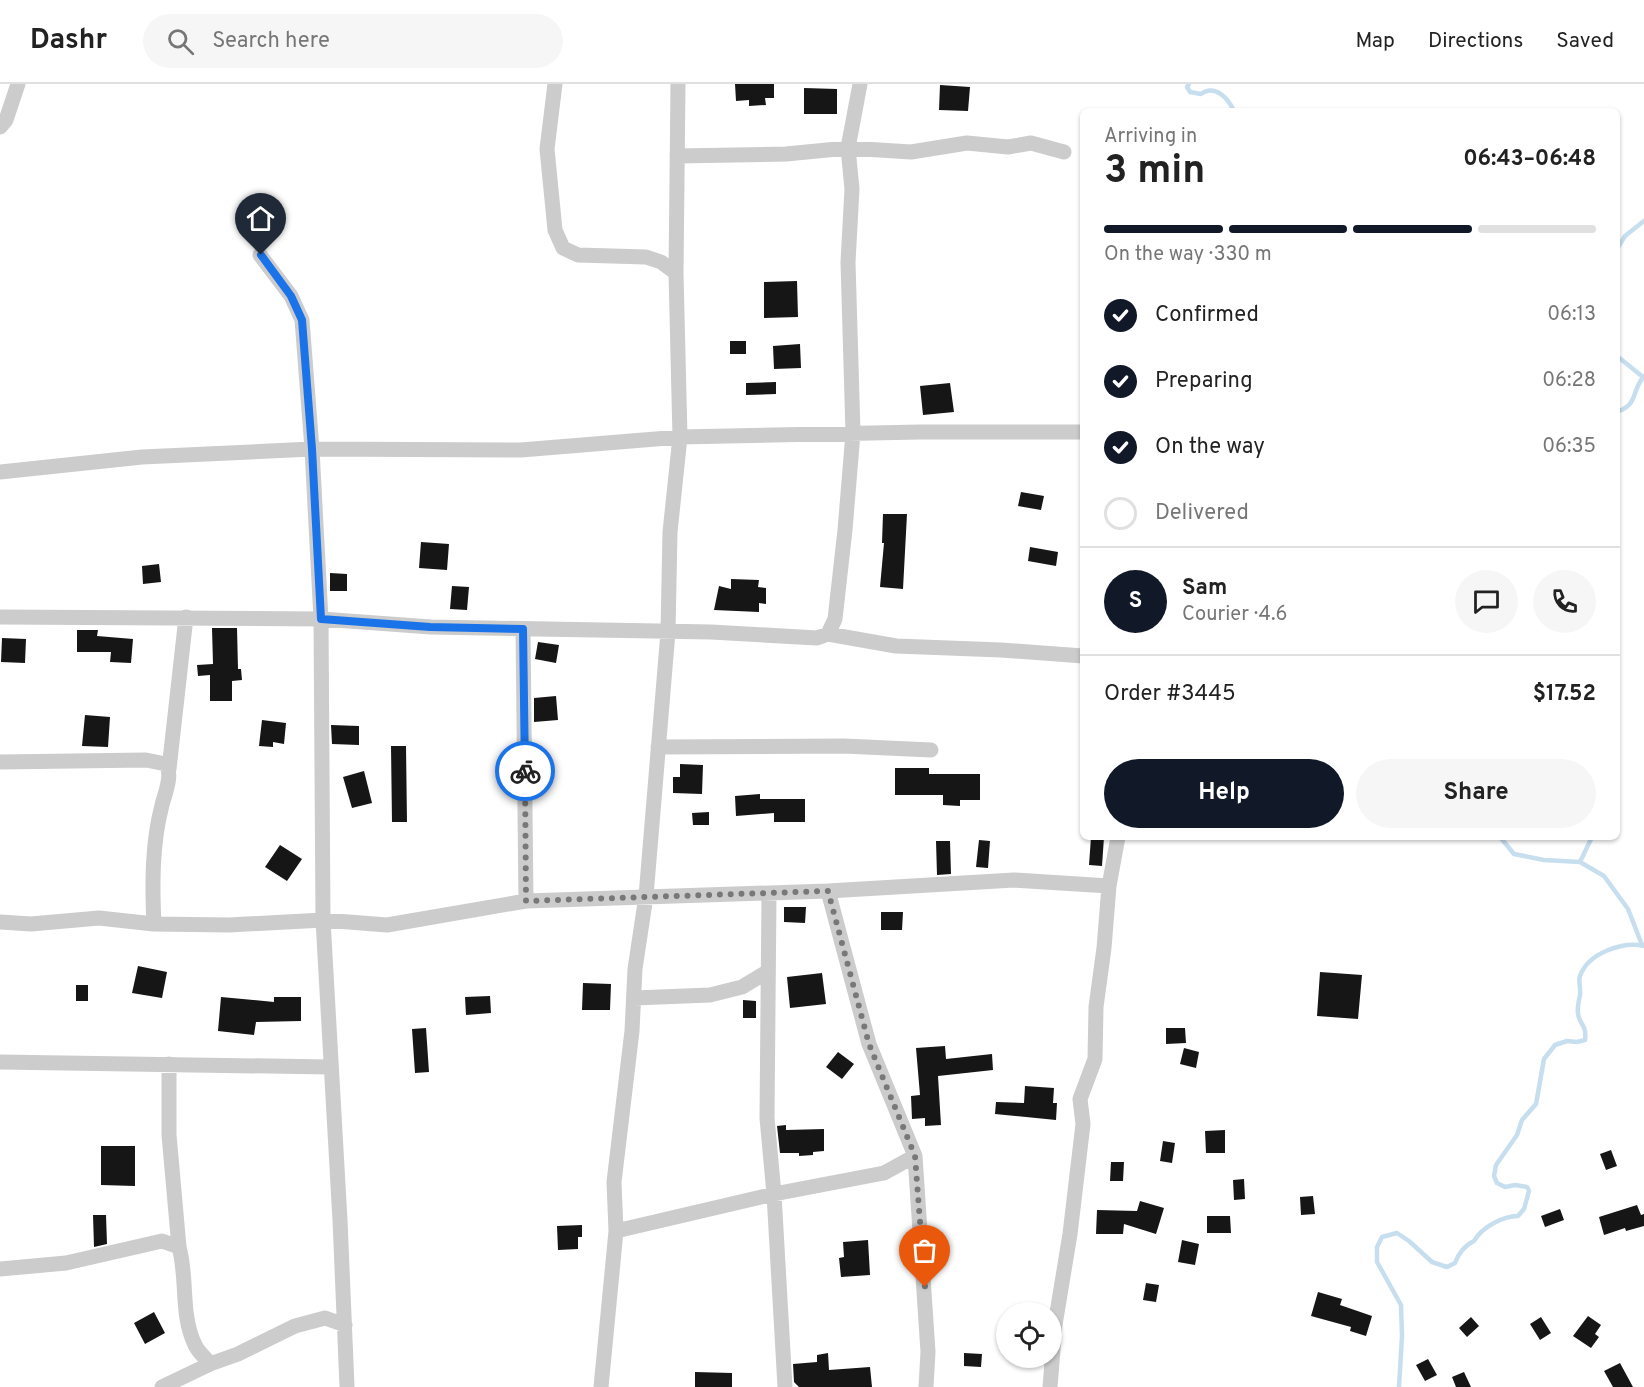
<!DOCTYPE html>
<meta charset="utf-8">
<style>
:root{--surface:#fff;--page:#f6f6f6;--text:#222;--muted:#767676;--line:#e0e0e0;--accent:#111827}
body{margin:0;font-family:Overpass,sans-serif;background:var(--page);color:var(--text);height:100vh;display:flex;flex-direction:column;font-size:22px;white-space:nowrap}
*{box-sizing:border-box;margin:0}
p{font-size:20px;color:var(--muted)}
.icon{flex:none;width:33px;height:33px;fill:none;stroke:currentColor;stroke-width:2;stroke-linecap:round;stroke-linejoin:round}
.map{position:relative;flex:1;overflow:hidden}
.side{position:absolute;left:1080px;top:24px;width:540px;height:732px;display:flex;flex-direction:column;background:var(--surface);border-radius:9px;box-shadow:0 2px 4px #0004}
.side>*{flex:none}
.tools{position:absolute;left:996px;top:1218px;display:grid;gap:12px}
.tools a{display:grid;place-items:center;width:66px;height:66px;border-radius:50%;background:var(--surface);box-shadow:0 2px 4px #0004;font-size:30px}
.pin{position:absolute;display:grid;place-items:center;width:51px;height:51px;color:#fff;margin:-62px -26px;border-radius:50% 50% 50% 0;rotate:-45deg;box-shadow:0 0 6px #0007}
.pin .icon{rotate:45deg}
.courier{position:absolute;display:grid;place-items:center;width:60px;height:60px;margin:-30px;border:4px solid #1a73e8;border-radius:50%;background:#fff;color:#222;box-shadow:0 2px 8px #0007}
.head em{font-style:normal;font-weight:700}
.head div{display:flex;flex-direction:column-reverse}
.head{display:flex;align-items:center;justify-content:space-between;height:102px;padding:0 24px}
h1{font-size:39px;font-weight:700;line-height:45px}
.bar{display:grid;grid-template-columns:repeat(4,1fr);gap:9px 6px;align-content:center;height:72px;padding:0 24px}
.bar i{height:8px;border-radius:4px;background:var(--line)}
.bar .current{background:var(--accent)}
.bar p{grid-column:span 4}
.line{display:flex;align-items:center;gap:15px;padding:0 24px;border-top:2px solid var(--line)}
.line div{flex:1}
.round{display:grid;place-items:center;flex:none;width:63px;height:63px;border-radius:32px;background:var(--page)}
ol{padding:0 24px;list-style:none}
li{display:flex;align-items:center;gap:18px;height:66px}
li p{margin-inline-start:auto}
li .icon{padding:6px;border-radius:50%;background:var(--accent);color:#fff;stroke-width:4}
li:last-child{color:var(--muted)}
li i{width:33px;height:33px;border:3px solid var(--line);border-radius:50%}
.action{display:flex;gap:12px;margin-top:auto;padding:12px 24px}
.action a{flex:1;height:69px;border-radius:36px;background:var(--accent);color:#fff;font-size:24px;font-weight:700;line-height:69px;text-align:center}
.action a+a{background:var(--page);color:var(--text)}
header{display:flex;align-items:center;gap:36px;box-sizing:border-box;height:84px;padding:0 30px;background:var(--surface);border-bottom:2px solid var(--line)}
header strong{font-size:28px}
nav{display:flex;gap:33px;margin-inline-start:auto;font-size:21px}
.search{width:420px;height:54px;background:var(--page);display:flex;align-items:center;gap:15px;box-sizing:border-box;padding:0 21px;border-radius:33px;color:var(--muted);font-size:22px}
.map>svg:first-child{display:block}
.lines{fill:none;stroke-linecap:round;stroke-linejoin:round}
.stream{stroke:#c7deef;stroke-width:4.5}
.building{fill:#161616}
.minor{stroke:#ccc;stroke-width:15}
.done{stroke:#787878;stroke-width:6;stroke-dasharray:0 10.8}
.route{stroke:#1a73e8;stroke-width:8}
</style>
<header>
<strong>Dashr</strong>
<div class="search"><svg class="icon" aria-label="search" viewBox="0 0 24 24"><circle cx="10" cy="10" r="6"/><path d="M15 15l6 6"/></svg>Search here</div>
<nav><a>Map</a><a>Directions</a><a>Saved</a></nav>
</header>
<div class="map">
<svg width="1644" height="1303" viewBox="0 0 1644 1303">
<rect width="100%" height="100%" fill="#fff"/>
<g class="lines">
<!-- stream -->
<path class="stream" d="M1189,0L1187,3L1190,8L1201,10C1215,0 1228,14 1234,27
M1617,165L1625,152L1644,137
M1617,272L1643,293
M1617,328C1639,320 1631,307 1644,292
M1500,753L1514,770L1544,776L1580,778L1604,792L1628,825L1642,861
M1580,778L1592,753
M1399,1303L1402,1252L1401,1221L1377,1178V1163L1382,1153L1397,1149L1409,1157L1432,1178L1447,1183L1455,1179C1458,1170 1465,1161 1474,1157C1482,1143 1503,1132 1518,1132L1524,1125L1529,1107L1527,1103L1515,1101L1505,1103L1497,1099L1494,1092L1496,1081L1517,1051L1522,1036L1536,1020L1544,975L1555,961L1567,957L1577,958L1585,956C1587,940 1579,941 1578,929C1577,924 1579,916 1580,911C1581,904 1578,898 1580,892C1588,869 1623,857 1644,862"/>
</g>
<!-- building -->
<path class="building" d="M735,0H774V14H765L766,21L749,22V16L736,17Z
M940,1L970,3L968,27L939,26Z
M804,4L837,5V30H804Z
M797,197L798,233L764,234V198Z
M730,257H746V270H730Z
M800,260L801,284L774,285L773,262Z
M776,298V310L746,311V299Z
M950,299L954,328L923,331L920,302Z
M1021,408L1044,412L1041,426L1018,422Z
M883,430H907L903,505L880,503L884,459H882Z
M421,458L449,460L447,486L419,484Z
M1030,463L1058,468L1056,482L1028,477Z
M159,480L161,498L143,500L142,482Z
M330,489L347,490V507H330Z
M731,495L759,496L758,503L766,504V520L759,519V528L714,526L719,502L731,505Z
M452,502L469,503L467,526L450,525Z
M212,544H237L238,585H241L242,596L232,597V617H210V591L198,592L197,581L213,580Z
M77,546H98L97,552L133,555L131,579L110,578L111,568H77Z
M2,554L26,555L25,579L1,578Z
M538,558L559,561L556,579L535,575Z
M556,612L558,636L534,638V614Z
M85,631L110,633L108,663L82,662Z
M262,636L286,639L284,660L273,658V663L259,662Z
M331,641L359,642V661L332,660Z
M391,662H406L407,738H392Z
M680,680L703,681L702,710L673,709V693H680Z
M895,684H929V690H980V716H960V722L943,721V711H895Z
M364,687L372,719L352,724L343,693Z
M760,710V715H805V738H774V729L736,732L735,712Z
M709,728V741H693L692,729Z
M1091,753H1104L1102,782L1089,781Z
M979,756L990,757L988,784L976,783Z
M936,757H950L951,790L937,791Z
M280,761L302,775L287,797L265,783Z
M784,823H806L805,839L784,838Z
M881,828H903L902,846H881Z
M138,882L167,888L162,914L132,909Z
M1320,888L1362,891L1358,935L1317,932Z
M822,889L826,920L790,924L787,893Z
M583,899L611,900L610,926H582Z
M76,901H88V917H76Z
M490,912L491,929L466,931L465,913Z
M221,913L274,918V913H301V937L256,938L254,951L218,947Z
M743,916L756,917V934H743Z
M426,944L429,988L415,989L412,945Z
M1166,944H1185L1186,959L1166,960Z
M945,962L946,975L992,970L993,986L938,992L941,1041L925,1042V1034L912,1035L911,1012L920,1011L916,964Z
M1184,964L1199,968L1196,984L1180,980Z
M838,968L854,980L842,995L826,983Z
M1025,1002L1054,1004L1053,1019H1057L1056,1036L995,1030L996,1018L1024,1019Z
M786,1041V1046L824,1045V1067L813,1068V1071L799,1072V1069H780L777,1042Z
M1225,1046V1069H1206L1205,1047Z
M1163,1057L1175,1059L1172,1079L1160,1077Z
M101,1062H135V1102L101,1101Z
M1611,1066L1617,1082L1606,1086L1600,1070Z
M1111,1078H1124L1123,1097H1110Z
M1244,1095L1245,1115L1234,1116L1233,1096Z
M1313,1112L1315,1130L1301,1131L1300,1113Z
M1140,1117L1164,1124L1156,1150L1124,1140L1123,1150H1096L1097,1126L1137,1127Z
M1637,1121L1641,1131L1644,1130V1142L1626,1147L1625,1144L1604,1151L1599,1133Z
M1560,1125L1564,1136L1545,1143L1541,1132Z
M93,1131H106L107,1160L94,1163Z
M1207,1132H1230L1231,1149H1207Z
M582,1141V1153H578V1165L558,1166L557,1142Z
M868,1156L870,1191L841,1193L839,1174L844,1173L843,1158Z
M1182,1156L1199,1160L1195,1181L1178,1178Z
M1146,1199L1159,1201L1156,1218L1143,1216Z
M1318,1208L1342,1215L1340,1221L1372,1232L1366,1252L1350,1247L1351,1243L1311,1232Z
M154,1228L165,1249L145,1260L134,1239Z
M1588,1232L1601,1241L1595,1250L1599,1253L1591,1264L1573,1252Z
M1471,1233L1479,1242L1467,1253L1459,1244Z
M1541,1233L1551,1249L1540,1256L1530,1240Z
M828,1269L829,1286L870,1283L872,1303H799L794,1298L793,1280L817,1278V1271Z
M964,1269L982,1270L981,1283L964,1282Z
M1428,1275L1437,1291L1425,1297L1416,1281Z
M1620,1279L1633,1303H1613L1604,1287Z
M695,1288L732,1289V1303H695Z
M1464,1288L1471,1303H1456L1452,1293Z"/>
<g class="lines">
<!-- minor -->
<path class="minor" d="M555,0L547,65L555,146L563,164L578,171L646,173L661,178L676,189
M0,43L6,36L18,0
M677,72L786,70L848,64L911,68L967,59L1008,63L1031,59L1064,68
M260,171L291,212L302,236L312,365L321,535L323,836L340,1136L347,1303
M0,388L142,373L312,365L521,366L680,353L920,348H1083
M0,533L321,535L431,543L711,548L817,554L828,550L835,535L845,446L853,349L848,178L852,105L848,64L860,0
M523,545L526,817
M828,550L896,562L1001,566L1083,572
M658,663L844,662L931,666
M0,678L146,676L166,680C173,691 165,709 162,721C152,759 152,800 154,840
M169,685L186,533
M828,807L869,960L915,1072L928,1268L926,1303
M769,810L767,1034L774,1110L785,1303
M0,838L31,840L99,834L154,840L229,841L323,836L387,841L526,817L828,807L1014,796L1109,802
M634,914L710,911L742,903L767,888
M0,978L330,983
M169,980V1051L179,1163
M616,1147L774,1110L884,1089L915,1072
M0,1185L66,1179L162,1157L179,1163C188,1195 180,1230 195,1261C198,1268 206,1274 210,1280
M162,1303L210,1280L238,1270L295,1242L325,1234L345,1241
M601,1303L616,1147L614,1098L632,947L635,885L646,812L668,548L670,448L680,353L676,189L678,0
M1050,1303L1055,1241L1070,1150L1083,1040L1080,1015L1095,975L1096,923L1104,864L1109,802L1118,753"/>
</g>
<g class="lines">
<!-- done -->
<path class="done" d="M525,687L526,817L828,807L869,960L915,1072L925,1203"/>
<!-- route -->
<path class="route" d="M261,171L291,212L302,236L312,365L321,535L430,543L523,545L525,687"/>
</g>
</svg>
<div class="tools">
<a><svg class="icon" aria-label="locate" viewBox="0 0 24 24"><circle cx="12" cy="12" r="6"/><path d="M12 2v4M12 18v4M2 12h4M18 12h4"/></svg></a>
</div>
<div class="pin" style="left:925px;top:1203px;background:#ea580c"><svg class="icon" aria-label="bag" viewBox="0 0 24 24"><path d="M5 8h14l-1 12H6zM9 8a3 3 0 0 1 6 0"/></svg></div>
<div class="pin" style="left:261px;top:171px;background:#1f2937"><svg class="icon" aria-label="home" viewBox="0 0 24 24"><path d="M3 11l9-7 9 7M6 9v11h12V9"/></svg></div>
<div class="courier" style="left:525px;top:687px"><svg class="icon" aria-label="bike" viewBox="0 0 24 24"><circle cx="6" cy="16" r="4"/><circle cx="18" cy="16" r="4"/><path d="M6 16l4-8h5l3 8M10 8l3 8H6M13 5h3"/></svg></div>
<section class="side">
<div class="head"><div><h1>3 min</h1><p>Arriving in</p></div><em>06:43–06:48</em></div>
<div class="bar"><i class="current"></i><i class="current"></i><i class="current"></i><i></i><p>On the way · 330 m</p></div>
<ol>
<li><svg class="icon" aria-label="check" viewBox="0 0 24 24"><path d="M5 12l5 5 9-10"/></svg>Confirmed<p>06:13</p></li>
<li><svg class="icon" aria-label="check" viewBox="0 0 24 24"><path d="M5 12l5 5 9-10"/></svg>Preparing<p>06:28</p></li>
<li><svg class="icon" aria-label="check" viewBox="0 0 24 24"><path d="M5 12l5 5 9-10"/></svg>On the way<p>06:35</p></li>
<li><i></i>Delivered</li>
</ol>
<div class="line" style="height:108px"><b class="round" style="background:var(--accent);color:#fff">S</b><div><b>Sam</b><p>Courier · 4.6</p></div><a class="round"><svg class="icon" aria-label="chat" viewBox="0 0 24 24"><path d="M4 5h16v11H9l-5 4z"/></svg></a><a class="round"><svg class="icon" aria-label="phone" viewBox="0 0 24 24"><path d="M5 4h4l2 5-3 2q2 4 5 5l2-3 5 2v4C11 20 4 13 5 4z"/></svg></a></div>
<div class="line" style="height:78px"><div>Order #3445</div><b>$17.52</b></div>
<div class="action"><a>Help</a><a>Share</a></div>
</section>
</div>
